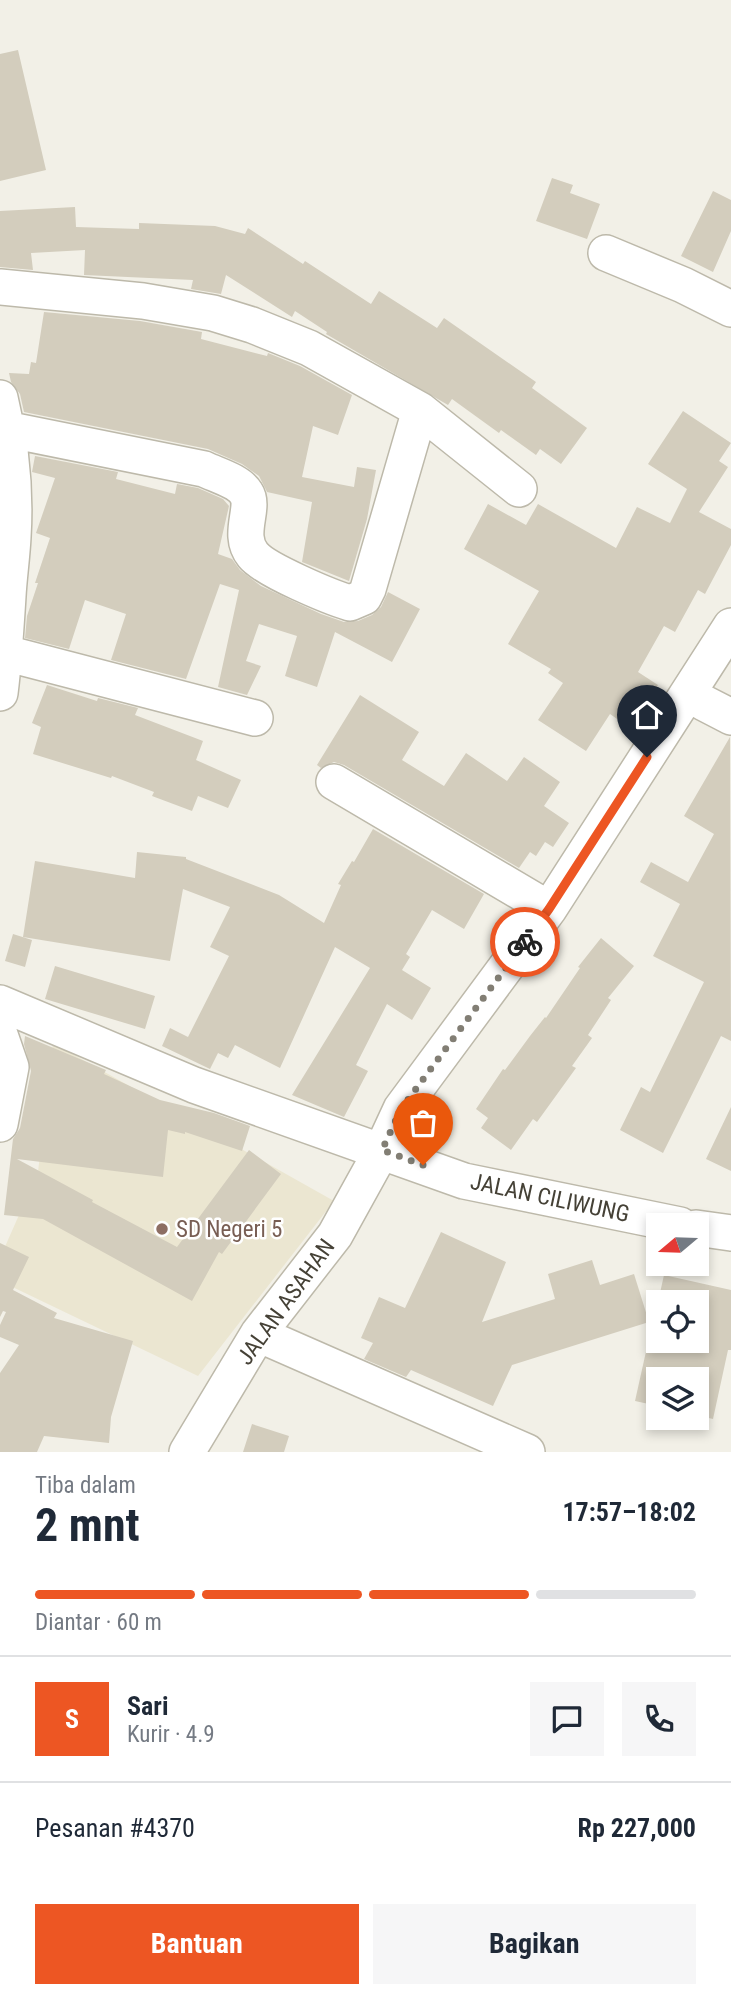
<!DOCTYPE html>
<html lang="id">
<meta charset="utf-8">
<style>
:root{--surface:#fff;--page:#f6f6f7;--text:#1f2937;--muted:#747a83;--line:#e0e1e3;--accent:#ed5623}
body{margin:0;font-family:"Roboto Condensed",sans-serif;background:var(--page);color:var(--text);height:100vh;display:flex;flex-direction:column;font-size:26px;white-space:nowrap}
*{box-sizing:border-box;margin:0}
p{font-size:23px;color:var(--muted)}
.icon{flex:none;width:38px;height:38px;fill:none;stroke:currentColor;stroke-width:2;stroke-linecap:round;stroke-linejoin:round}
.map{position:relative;height:1452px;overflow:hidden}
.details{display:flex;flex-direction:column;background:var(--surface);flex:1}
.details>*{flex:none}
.needle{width:46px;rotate:251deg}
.fabs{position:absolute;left:646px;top:1213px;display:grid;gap:14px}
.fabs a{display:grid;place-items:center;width:63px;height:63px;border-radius:0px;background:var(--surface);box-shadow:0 4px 10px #0003;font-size:35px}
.pin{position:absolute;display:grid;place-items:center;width:60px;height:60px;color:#fff;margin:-72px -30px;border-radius:50% 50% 50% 0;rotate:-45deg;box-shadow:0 0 7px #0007}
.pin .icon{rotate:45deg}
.courier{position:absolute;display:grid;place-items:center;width:70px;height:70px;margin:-35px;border:5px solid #ed5623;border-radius:50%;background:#fff;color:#222;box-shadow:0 2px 9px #0007}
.head em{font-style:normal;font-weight:700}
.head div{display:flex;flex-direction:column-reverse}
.head{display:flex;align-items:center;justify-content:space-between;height:119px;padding:0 35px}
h1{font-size:46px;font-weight:700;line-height:52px}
.bar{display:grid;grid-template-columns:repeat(4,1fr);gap:10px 7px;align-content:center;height:84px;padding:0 35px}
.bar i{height:9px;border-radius:5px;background:var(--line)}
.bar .selected{background:var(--accent)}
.bar p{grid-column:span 4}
.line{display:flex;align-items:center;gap:18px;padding:0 35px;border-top:2px solid var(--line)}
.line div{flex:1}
.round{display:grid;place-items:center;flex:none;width:74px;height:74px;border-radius:0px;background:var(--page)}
.primary-button{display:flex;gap:14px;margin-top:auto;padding:14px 35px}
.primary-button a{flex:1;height:80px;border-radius:0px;background:var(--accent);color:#fff;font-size:28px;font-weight:700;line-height:80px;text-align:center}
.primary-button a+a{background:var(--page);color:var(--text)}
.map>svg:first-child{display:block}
.education{fill:#ebe6d1}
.building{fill:#d3cdbd}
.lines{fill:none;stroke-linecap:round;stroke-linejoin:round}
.minor-casing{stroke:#bdb9aa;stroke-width:38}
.minor{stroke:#fff;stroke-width:35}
.done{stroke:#827e74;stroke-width:7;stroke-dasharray:0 12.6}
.route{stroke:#ed5623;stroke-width:9}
.education-dot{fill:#8d6e63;stroke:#fff;stroke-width:2.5}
.labels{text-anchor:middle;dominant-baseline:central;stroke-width:5;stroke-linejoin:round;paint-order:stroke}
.street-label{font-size:23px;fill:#454136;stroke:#fff}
.education-label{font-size:23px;fill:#785e54;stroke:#fff;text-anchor:start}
</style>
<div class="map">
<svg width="731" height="1452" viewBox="0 0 731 1452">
<rect width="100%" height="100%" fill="#f2f0e7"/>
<!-- education -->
<path class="education" d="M53,1043L334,1201L198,1376L0,1281V1258L38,1172Z"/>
<!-- building -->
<path class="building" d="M18,50L46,170L0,181V54Z
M552,178L573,185L570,193L600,204L587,239L536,221Z
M713,191L731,200V231L713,272L681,256Z
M75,207L76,227L139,229V223L215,226L245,234L248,228L303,264L305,261L371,304L379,291L437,328L444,318L536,382L532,388L587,428L561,464L540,449L536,455L501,430L499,433L452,399L448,405L326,334L327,332L295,311L292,317L226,275L221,294L191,289L193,280L84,275L85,250L31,253L33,270L0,267V211Z
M44,312L140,321L202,332L201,339L267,356L268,353L300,366L352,395L338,435L313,426L302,477L354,487L357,467L376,470L367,519L349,581L302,562L312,502L267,492L259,476L242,464L208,449L24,412L20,394L11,382L9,373L29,374L31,362L36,363Z
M683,411L731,443L719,461L728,467L699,512L731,529V545L705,594L698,590L675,632L664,626L638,672L658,685L630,728L610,714L586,751L538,720L563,683L548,673L551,669L508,644L539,591L464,549L488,504L526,525L538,504L616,548L637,507L670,523L687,489L648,464Z
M35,456L118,472L116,479L175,494L177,484L198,488L223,499L229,506L218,554L232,559L240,570L261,586L321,614L344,622L358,621L372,615L381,607L388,592L420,609L392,662L335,632L317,687L285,676L297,636L259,624L246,661L261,666L247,695L218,687L239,590L220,584L186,679L111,660L126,614L85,600L69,649L25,638L27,616L38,583H35L50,538L36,533L55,478L32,472Z
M47,685L97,701L98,698L138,708L135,715L203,741L196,760L241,780L228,808L198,796L192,811L152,796L154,792L112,776L111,778L33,754L41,727L32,723Z
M360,695L419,732L402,760L444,786L466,753L507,781L524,757L560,782L544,806L569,823L553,847L545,842L536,856L530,852L519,868L344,765L334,762L321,768L317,765Z
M730,737L731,1041L721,1036L663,1153L620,1130L641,1087L650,1092L704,982L653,956L680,904L640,882L651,862L688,882L714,834L684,816Z
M373,829L484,894L464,929L432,910L406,954L410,957L402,970L431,988L412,1020L387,1004L356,1065L368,1071L344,1117L292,1095L370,968L335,947L280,1068L235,1045L228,1058L218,1053L210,1069L162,1046L170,1028L188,1037L229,956L210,947L230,907L183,889L170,961L23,937L35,861L135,878L137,852L186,857V859L279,895L324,923L341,885L338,884L352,861L354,862Z
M13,934L32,940L25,967L5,961Z
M601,938L634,966L608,998L611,1000L588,1035L592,1038L572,1066L576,1068L537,1122L533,1119L511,1150L481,1128L488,1118L476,1109L503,1069L505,1070L530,1036L545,1017L546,1018L580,968L578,967Z
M55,966L155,996L145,1029L45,999Z
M25,1036L106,1070L104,1074L160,1100L214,1113L250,1126L242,1151L185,1132V1134L168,1130L163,1177L17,1159L93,1200L92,1202L177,1247L249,1150L281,1174L222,1254L219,1252L192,1301L43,1219L4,1215L13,1139L20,1128L31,1071L24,1044Z
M731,1107V1171L706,1159Z
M441,1232L506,1262L482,1322L555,1299L548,1274L592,1260L600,1285L634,1274L649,1322L512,1365L493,1406L411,1370L406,1377L364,1359L373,1343L361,1338L379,1297L405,1308Z
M0,1243L29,1257L13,1290L57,1313L54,1318L133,1341L111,1417L109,1443L44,1436L37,1452H0V1373L19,1345L0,1337V1325L6,1312L3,1311L0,1317Z
M664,1275L731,1290V1350H728L713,1419L696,1415V1379H658V1406L635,1401L651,1329L654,1337H658V1340H696V1302H658Z
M252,1424L289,1436L284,1452H243Z"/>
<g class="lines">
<defs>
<path id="minor" d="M606,253L683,285L731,309
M0,287L143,301L213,313L252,325L309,348L420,410L519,489
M0,398C11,443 16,490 13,537C12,557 9,577 8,596C6,629 4,661 0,693
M0,428L204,469C216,475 239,481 246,493C256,508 236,534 253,555C265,570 330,597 350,603L364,597L368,589L420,410
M5,653L255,718
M704,703L731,717
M334,782L549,909
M0,1003L194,1085L464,1181L680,1225
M0,1035L11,1067L0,1124
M696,1228L731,1233
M258,1334L527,1452
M187,1452L258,1334L335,1235L382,1150L401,1109L549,909L731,626"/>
</defs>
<!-- minor casing -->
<use href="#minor" class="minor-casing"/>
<!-- minor -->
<use href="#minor" class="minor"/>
</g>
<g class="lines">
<!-- done -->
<path class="done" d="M423,1165L382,1150L401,1109L525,942"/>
<!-- route -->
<path class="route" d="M525,942L549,909L647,757"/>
</g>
<!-- markers -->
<circle class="education-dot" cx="162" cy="1229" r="7"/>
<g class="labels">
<!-- street labels -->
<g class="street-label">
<text transform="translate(550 1198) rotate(12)">JALAN CILIWUNG</text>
<text transform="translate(286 1302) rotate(-54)">JALAN ASAHAN</text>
</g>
<!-- education labels -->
<g class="education-label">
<text x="176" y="1229">SD Negeri 5</text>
</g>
</g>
</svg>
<div class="fabs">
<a><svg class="needle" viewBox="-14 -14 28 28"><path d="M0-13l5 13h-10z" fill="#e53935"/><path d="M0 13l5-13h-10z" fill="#747a83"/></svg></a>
<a><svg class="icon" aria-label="locate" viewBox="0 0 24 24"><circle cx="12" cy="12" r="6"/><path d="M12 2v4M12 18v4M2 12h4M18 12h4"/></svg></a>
<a><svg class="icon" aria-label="layers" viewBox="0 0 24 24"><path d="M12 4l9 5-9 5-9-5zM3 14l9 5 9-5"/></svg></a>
</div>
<div class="pin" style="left:423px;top:1165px;background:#ea580c"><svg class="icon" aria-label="bag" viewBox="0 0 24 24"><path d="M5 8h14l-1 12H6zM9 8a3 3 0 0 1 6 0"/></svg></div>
<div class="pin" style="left:647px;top:757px;background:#1f2937"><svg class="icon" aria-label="home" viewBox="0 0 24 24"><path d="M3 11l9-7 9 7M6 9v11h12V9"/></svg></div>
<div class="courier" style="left:525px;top:942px"><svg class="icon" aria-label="bike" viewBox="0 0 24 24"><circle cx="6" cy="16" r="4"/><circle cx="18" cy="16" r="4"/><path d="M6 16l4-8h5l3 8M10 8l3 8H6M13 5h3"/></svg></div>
</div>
<section class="details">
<div class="head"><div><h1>2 mnt</h1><p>Tiba dalam</p></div><em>17:57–18:02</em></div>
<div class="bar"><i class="selected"></i><i class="selected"></i><i class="selected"></i><i></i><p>Diantar · 60 m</p></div>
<div class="line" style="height:126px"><b class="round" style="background:var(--accent);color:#fff">S</b><div><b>Sari</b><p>Kurir · 4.9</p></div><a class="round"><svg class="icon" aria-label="chat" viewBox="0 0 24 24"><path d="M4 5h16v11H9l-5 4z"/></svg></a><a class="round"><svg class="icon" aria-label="phone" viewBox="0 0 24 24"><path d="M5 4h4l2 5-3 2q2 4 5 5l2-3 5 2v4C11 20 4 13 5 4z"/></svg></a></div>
<div class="line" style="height:91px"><div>Pesanan #4370</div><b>Rp 227,000</b></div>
<div class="primary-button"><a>Bantuan</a><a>Bagikan</a></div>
</section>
